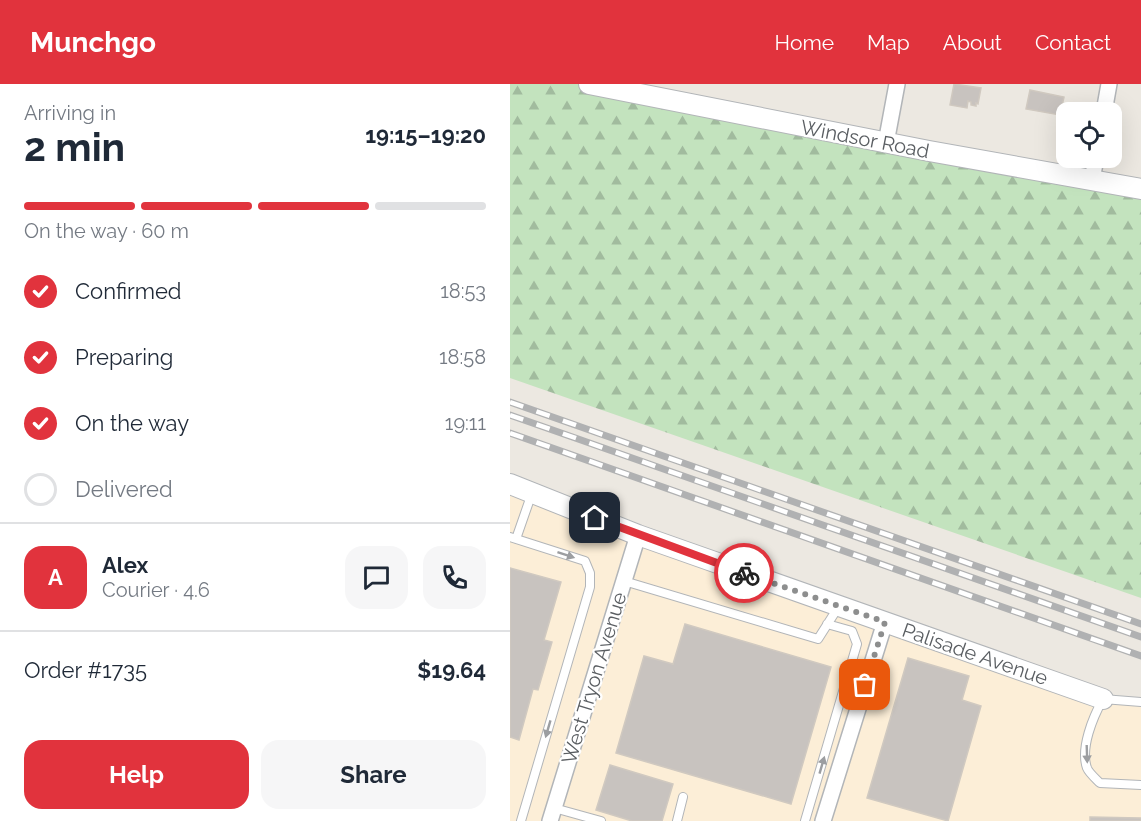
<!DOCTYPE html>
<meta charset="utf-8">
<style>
:root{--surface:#fff;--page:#f6f6f7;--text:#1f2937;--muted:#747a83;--line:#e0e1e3;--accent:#e1333d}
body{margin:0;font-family:Raleway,sans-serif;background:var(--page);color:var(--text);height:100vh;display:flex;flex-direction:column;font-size:22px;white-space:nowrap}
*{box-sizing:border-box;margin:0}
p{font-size:20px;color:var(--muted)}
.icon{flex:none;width:33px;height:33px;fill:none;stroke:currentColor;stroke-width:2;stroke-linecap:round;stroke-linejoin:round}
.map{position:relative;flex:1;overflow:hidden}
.details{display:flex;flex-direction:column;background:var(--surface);width:510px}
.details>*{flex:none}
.fabs{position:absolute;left:546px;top:18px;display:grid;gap:12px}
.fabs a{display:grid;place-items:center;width:66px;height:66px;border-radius:12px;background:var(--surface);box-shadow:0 6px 24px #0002;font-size:30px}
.pin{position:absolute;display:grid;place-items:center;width:51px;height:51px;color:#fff;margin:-26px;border-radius:12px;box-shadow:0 3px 9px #0006}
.courier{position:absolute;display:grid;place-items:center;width:60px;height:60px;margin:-30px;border:4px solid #e1333d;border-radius:50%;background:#fff;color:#222;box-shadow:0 2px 8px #0007}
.head em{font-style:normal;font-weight:700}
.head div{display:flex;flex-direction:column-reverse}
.head{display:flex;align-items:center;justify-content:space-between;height:102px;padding:0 24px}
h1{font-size:39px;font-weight:700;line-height:45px}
.bar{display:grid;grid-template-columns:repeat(4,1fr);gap:9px 6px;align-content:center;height:72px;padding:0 24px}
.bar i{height:8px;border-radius:4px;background:var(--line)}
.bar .selected{background:var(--accent)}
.bar p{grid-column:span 4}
.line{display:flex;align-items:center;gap:15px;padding:0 24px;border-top:2px solid var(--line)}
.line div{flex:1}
.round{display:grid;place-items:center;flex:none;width:63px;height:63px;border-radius:18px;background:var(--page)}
ol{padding:0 24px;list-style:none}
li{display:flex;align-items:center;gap:18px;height:66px}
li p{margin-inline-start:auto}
li .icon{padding:6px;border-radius:50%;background:var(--accent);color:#fff;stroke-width:4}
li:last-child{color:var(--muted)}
li i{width:33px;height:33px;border:3px solid var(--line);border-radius:50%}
.button{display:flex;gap:12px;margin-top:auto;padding:12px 24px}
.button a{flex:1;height:69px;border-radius:18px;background:var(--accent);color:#fff;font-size:24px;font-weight:700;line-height:69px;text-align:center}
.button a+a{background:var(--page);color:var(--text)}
header{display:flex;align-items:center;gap:36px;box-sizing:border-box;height:84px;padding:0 30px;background:var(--accent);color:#fff}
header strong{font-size:28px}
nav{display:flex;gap:33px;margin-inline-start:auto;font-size:21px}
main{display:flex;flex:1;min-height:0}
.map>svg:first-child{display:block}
.commercial{fill:#fceed7}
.forest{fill:url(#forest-firs)}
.building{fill:#c8c3bf;stroke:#d0c9c0;stroke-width:1.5}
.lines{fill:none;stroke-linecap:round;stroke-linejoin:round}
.service-casing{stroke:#b2b5b8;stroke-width:10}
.minor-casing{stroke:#b2b5b8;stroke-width:18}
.tertiary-casing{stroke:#b2b5b8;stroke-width:22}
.service{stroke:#fff;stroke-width:8}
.minor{stroke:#fff;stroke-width:15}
.tertiary{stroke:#fff;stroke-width:20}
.rail-casing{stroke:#b0b1b2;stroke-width:7}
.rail{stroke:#fff;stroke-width:4.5;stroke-dasharray:14;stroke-linecap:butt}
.oneway{fill:#9c9ea1}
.done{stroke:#8d8e8e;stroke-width:6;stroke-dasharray:0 10.8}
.route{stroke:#e1333d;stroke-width:8}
.labels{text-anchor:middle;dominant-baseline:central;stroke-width:4.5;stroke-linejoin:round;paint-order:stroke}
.street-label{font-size:20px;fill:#5a5e62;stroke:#fff}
</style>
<header>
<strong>Munchgo</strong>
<nav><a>Home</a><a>Map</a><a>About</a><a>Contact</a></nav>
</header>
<main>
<section class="details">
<div class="head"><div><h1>2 min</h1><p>Arriving in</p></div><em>19:15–19:20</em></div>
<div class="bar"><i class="selected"></i><i class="selected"></i><i class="selected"></i><i></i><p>On the way · 60 m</p></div>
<ol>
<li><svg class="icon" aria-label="check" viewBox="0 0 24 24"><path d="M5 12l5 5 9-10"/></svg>Confirmed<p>18:53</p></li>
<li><svg class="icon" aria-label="check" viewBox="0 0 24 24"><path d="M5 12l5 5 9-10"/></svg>Preparing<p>18:58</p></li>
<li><svg class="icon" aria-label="check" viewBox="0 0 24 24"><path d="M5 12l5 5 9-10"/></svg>On the way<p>19:11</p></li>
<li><i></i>Delivered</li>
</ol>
<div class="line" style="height:108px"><b class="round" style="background:var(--accent);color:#fff">A</b><div><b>Alex</b><p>Courier · 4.6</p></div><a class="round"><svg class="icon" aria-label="chat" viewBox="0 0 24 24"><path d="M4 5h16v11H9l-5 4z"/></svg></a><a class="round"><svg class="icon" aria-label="phone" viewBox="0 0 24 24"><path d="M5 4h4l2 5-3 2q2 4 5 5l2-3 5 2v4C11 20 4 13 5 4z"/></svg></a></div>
<div class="line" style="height:78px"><div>Order #1735</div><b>$19.64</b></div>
<div class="button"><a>Help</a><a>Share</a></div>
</section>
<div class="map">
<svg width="631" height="737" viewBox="0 0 631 737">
<defs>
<pattern id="forest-firs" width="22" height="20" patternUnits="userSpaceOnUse" patternTransform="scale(1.5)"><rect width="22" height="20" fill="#c3e3be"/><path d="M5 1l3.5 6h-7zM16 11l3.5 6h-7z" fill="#a1bb9e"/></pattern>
</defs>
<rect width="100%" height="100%" fill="#ece8e1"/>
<!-- commercial -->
<path class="commercial" d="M0,400L593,615L631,618V737H0Z"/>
<!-- forest -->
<path class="forest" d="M0,0H79L631,105V514L0,294Z"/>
<!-- building -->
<path class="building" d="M444,0L471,4L468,20L466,19V22L461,21V18L458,17L457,24L440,21Z
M520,6L554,13L550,31L516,25Z
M0,484L51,498L34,556L42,558L28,606L23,605L9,656L0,653Z
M175,540L321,583L281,720L106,669L134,572L163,580Z
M398,574L459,592L452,616L471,622L438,737L357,714Z
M100,681L163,700L152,737H122L86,726Z
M580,733L631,734V737H580Z"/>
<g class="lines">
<defs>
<path id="service" d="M0,453L75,477L80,489V503L11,737
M6,455L22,409
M114,497L308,555L329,522
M631,618L593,615C583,633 570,664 577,684C579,689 586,695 590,699L631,701
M44,724L91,737
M167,737L173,713
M295,737L347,560L342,547L317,540"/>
<path id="minor" d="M594,28L599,0
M376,59L387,0
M582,96L586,74
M40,737L128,451
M313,737L375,538"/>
<path id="tertiary" d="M79,0L419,67L631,105
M0,400L128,451L593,615"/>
</defs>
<!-- service casing -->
<use href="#service" class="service-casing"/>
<!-- minor casing -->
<use href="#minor" class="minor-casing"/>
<!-- tertiary casing -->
<use href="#tertiary" class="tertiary-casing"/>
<!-- service -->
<use href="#service" class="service"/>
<!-- minor -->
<use href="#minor" class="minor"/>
<!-- tertiary -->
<use href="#tertiary" class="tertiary"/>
<defs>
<path id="rail" d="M0,318L631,540
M0,331L631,553
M0,349L631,572"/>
</defs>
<!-- rail casing -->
<use href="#rail" class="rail-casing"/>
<!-- rail -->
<use href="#rail" class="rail"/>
</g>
<!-- one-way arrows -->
<defs><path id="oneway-solid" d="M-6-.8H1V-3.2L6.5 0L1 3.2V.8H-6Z" transform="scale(1.5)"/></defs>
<g class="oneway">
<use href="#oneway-solid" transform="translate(56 471) rotate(18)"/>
<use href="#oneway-solid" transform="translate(38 645) rotate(106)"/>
<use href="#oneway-solid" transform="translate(577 670) rotate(88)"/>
<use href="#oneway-solid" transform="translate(312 681) rotate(-74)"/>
</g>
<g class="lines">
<!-- done -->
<path class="done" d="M234,489L375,538L355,601"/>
<!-- route -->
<path class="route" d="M85,434L234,489"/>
</g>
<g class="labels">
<!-- street labels -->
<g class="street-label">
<text transform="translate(355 55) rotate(11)">Windsor Road</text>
<text transform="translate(465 570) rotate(19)">Palisade Avenue</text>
<text transform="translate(84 594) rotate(-73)">West Tryon Avenue</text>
</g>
</g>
</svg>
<div class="fabs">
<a><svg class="icon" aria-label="locate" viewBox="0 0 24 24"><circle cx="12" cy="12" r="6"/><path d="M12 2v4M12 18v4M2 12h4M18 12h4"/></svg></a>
</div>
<div class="pin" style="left:355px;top:601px;background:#ea580c"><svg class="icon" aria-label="bag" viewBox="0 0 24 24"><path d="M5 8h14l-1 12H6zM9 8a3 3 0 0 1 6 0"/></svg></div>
<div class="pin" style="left:85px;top:434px;background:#1f2937"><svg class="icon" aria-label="home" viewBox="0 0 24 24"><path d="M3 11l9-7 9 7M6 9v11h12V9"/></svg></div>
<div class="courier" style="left:234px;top:489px"><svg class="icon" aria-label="bike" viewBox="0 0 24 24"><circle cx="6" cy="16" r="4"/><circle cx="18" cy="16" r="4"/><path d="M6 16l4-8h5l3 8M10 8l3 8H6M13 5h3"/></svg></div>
</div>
</main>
